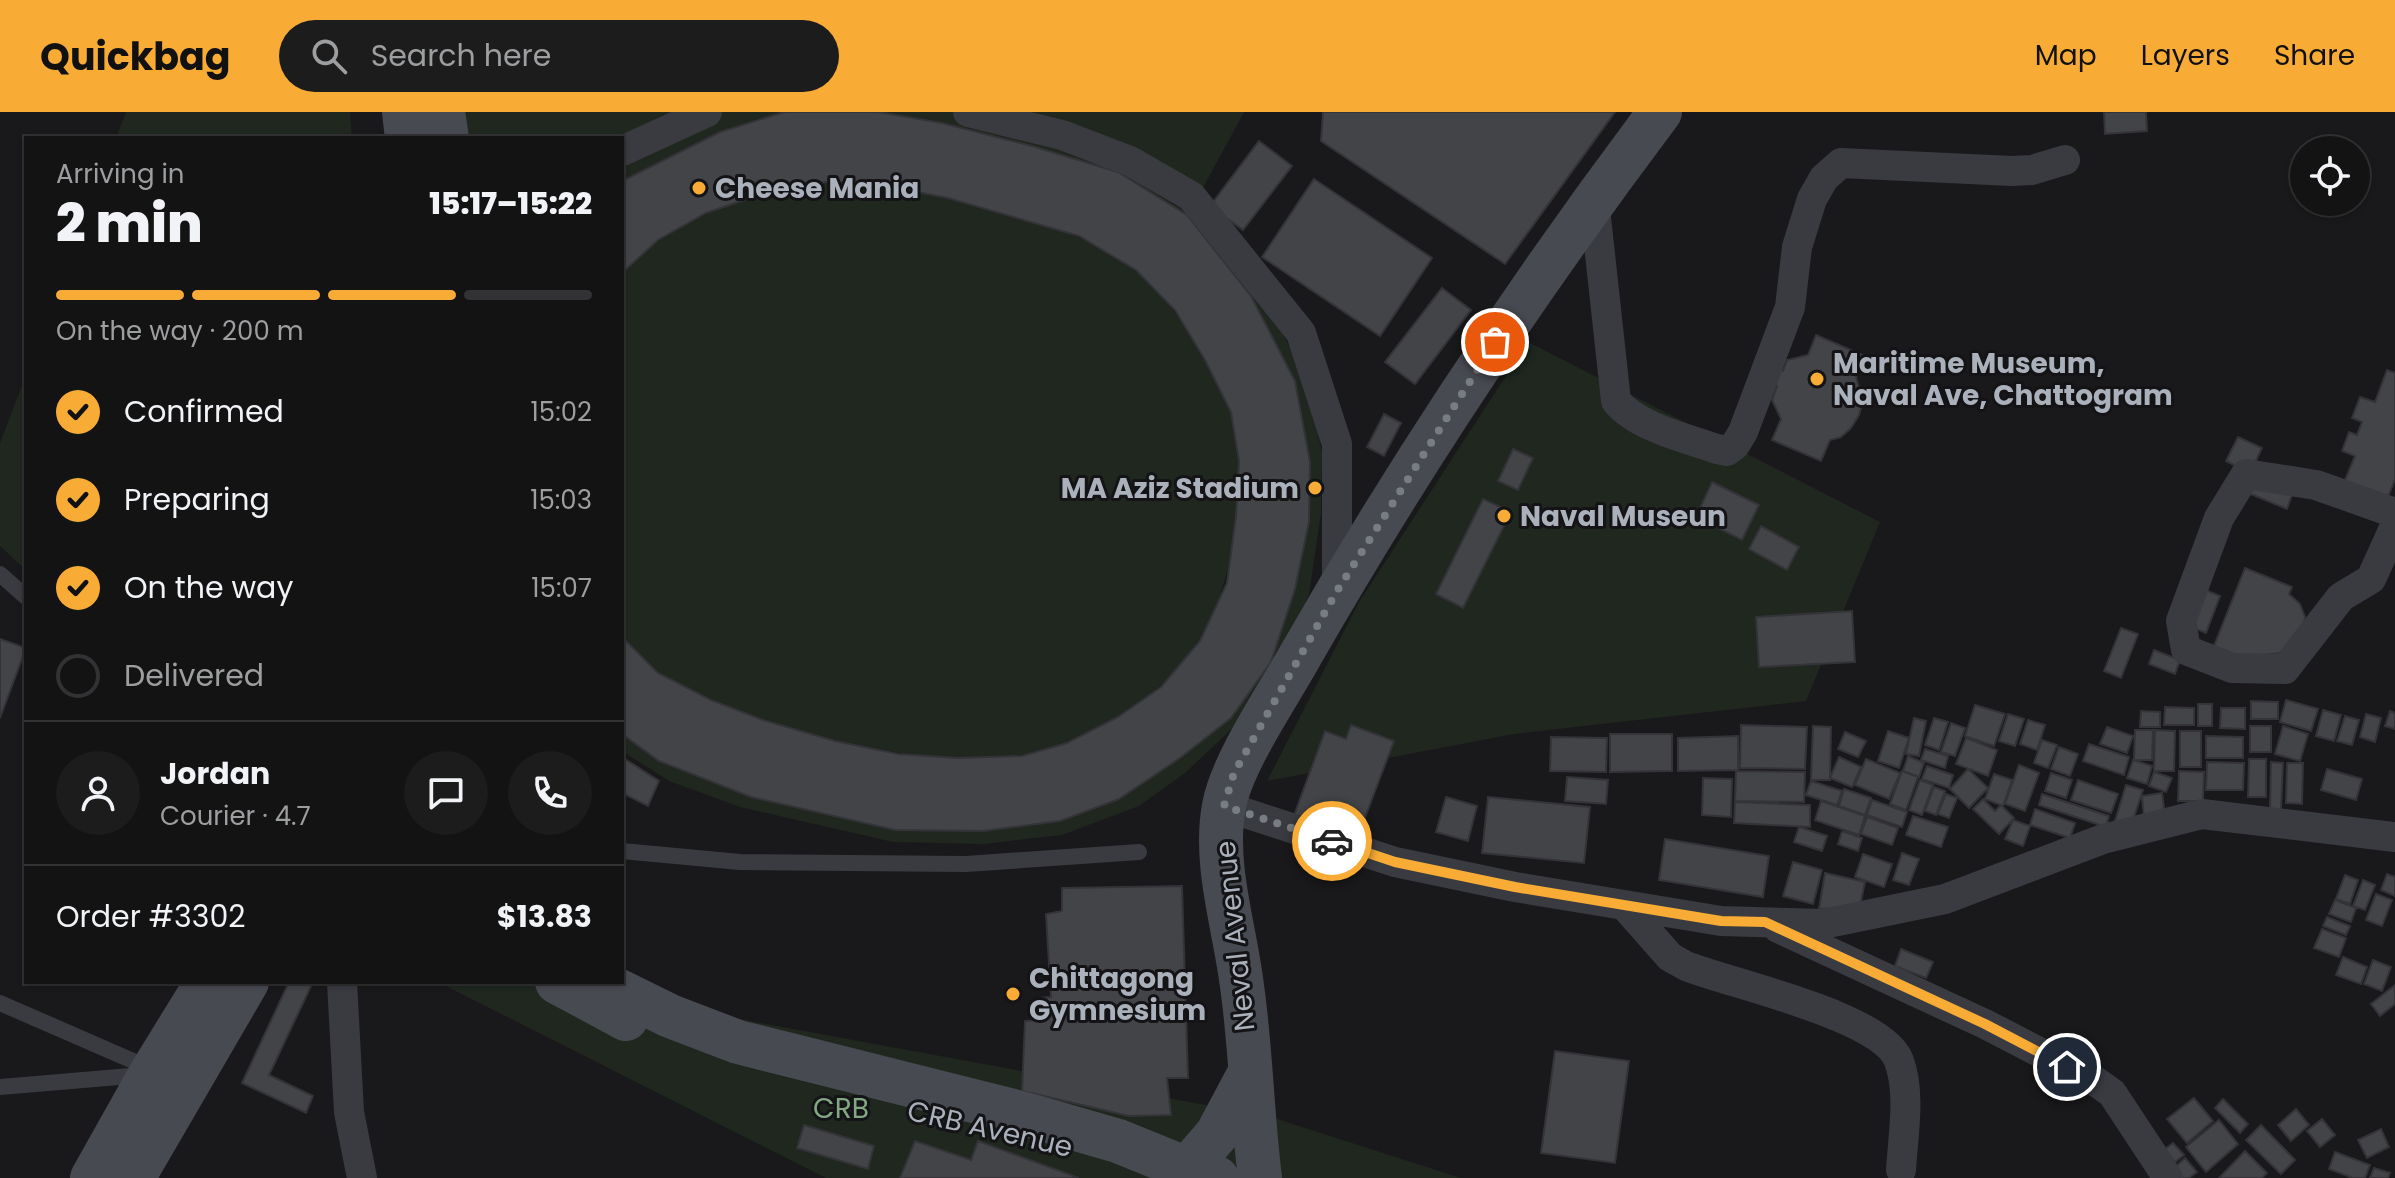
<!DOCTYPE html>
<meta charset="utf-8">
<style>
:root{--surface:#131314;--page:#1c1c1d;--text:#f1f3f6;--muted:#9d9ea0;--line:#323234;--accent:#f8ac35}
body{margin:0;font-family:Poppins,sans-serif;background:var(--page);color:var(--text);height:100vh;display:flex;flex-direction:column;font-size:30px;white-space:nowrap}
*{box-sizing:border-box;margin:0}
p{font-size:26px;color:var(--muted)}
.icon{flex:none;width:44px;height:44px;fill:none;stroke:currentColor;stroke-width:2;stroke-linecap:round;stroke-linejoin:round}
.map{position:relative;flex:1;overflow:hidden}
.panel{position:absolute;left:24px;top:24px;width:600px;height:848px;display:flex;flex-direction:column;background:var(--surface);border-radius:0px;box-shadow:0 2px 6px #0004,0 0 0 2px var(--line)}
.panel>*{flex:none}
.buttons{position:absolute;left:2290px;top:24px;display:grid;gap:16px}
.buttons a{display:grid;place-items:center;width:80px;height:80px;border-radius:50%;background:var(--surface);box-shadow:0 2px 6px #0004,0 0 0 2px var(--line);font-size:40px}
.pin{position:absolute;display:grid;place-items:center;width:68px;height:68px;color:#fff;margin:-34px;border:4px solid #fff;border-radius:50%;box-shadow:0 2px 8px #0007}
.courier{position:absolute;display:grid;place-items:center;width:80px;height:80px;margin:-40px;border:6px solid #f8ac35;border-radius:50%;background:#fff;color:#222;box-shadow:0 2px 10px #0007}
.overview em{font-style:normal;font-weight:800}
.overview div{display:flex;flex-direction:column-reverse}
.overview{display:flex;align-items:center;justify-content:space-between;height:136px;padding:0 32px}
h1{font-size:52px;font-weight:800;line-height:60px}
.bar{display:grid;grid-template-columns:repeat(4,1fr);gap:12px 8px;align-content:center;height:96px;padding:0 32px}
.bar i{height:10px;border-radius:6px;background:var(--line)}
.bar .current{background:var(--accent)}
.bar p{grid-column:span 4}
.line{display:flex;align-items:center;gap:20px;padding:0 32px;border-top:2px solid var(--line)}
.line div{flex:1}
.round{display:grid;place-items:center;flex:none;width:84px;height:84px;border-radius:42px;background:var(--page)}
ol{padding:0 32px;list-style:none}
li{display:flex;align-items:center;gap:24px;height:88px}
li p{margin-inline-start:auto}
li .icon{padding:8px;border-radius:50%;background:var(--accent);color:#111;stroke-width:4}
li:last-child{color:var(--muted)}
li i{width:44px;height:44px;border:4px solid var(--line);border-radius:50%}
header{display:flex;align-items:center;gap:48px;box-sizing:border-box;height:112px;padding:0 40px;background:var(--accent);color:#111}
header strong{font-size:38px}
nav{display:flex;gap:44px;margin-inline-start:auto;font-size:28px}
.search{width:560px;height:72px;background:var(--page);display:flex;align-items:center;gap:20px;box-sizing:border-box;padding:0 28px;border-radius:44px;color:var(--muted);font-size:30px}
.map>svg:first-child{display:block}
.green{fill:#1f271f}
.building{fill:#434448;stroke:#333338;stroke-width:2}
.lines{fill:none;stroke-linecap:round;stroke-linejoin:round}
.lane{stroke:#3a3b41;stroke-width:16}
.street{stroke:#3a3b41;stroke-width:30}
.secondary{stroke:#484a51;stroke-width:44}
.done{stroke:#787c83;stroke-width:8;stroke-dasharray:0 14.4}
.route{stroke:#f8ac35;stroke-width:10}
.poi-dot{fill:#f8ac35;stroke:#141417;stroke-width:3}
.labels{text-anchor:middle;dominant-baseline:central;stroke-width:6;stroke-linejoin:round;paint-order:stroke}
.poi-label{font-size:28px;font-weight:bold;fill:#abb1bb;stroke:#141417;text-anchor:start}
.street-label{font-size:28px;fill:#abb1bb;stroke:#141417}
.park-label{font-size:28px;fill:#82a782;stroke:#141417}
</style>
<header>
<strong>Quickbag</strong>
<div class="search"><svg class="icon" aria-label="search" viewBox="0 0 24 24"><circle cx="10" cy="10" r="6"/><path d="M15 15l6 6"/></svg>Search here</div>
<nav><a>Map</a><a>Layers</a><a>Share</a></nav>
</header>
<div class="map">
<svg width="2395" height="1066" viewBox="0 0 2395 1066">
<rect width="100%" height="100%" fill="#19191b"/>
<!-- green -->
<path class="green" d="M126,0H350L352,26H116Z
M459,0H784L673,45L622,69V26H462Z
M879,0H1244L1191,98L1257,173L1308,269L1322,341L1321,401L1309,483L1280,551L1233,616L1185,661L1139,694L1062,723L984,732L893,730L740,695L669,669L622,639V622L659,649L751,685L895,718L983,719L1060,709L1119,687L1180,646L1231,606L1271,550L1295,477L1309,410L1310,350L1295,269L1251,184L1187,103L1118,60L1032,34L942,11Z
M826,70C844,71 863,71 881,73C927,79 972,93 1016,105C1058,117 1101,130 1136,158C1170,185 1218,259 1231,301C1250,363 1234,475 1199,529C1169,576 1120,608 1069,630C1005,657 917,646 851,632C795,620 738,602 687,575C677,570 665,566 657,559C644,549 633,536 622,525V161C634,150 646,137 660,128C710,93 767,80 826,70Z
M1528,230L1880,410L1806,589L1514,622L1267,669L1359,490Z
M26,263V458L0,434V331Z
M438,870H539L1271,1005L1461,1066H826Z"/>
<!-- building -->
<path class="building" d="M784,0H879L942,11L1032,34L1118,60L1187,103L1251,184L1295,269L1310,350L1309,410L1295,477L1271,550L1231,606L1180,646L1119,687L1060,709L983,719L895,718L751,685L659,649L622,622V525L658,561L711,588L763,608L835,629L898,642L957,646L1022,644L1067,631L1118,605L1161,575L1200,529L1227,471L1236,404L1239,349L1231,300L1205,248L1175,198L1136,158L1079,124L948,86L881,73L826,70L765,81L706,101L658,128L622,161V69L720,20Z
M1323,0H1615L1505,152L1321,29Z
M2104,0H2146L2147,19L2105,22Z
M1259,29L1292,54L1243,118L1210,94Z
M1314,67L1432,146L1380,224L1262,145Z
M1442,176L1471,198L1415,272L1385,250Z
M1816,223L1865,244L1856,265L1863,288L1859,303L1851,316L1841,325L1830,328L1821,349L1772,328L1781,307L1772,288L1777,274L1764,268L1770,253L1783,259L1787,248L1808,243Z
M2387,258L2395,261V367L2386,390L2343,373L2355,344L2342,339L2349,320L2357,323L2362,310L2352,306L2360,285L2375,290Z
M1384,302L1401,311L1384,344L1367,335Z
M2238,325L2262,336L2250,361L2226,349Z
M1513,337L1533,346L1518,378L1498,369Z
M2254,365L2293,380L2287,397L2248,381Z
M1712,370L1759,393L1742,428L1696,405Z
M1483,387L1511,400L1463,496L1436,482Z
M1761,414L1799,435L1787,458L1749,437Z
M2245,456L2292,475L2289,482L2300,492L2305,505L2303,521L2280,541L2264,543L2260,553L2214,534Z
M2203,477L2220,484L2206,521L2189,514Z
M1852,499L1855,550L1759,555L1756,505Z
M2121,516L2138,522L2121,566L2104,559Z
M0,527L26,536L0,606Z
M2154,538L2180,548L2175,562L2149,552Z
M2286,588L2318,597L2311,619L2280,610Z
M2251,589L2278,590V607H2251Z
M2198,592H2212V614H2198Z
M1975,593L2005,602L1994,634L1965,624Z
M2165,595L2194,596V613H2164Z
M2221,596H2245V617L2220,616Z
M2323,598L2341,603L2334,629L2316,624Z
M2141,599L2160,600V615H2140Z
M2390,599L2395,601V617L2385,614Z
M2008,602L2024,607L2015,634L1999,629Z
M2366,602L2381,606L2375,630L2360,625Z
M2345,604L2359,608L2352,633L2337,629Z
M1914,606L1926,609L1919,644L1906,642Z
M1934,606L1948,610L1939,638L1925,633Z
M2028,608L2045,613L2037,638L2020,632Z
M1951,611L1965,616L1955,644L1941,640Z
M1351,613L1394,629L1355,732L1292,709L1325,619L1346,627Z
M1741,613L1807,615L1805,657L1740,656Z
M1813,614L1831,615L1830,668H1811Z
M2250,614H2271V640H2250Z
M2283,614L2308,622L2300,649L2275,642Z
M2107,615L2133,624L2127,641L2100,632Z
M2135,618H2153L2152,648H2134Z
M2155,618L2175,619L2174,659H2154Z
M1888,619L1909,626L1899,656L1878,649Z
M2180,619H2201V655H2180Z
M1845,620L1866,629L1858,645L1838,637Z
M1610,622H1672V659L1610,660Z
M1738,624V658L1678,659V626Z
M2206,624L2243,625V646H2206Z
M1551,625L1607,626L1606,660L1550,659Z
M1966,626L1997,638L1988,664L1956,652Z
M2042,628L2057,633L2048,656L2034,651Z
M2089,632L2129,645L2124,663L2083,649Z
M2059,635L2078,642L2070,664L2051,657Z
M1925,637L1948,644L1945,656L1921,648Z
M1908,644L1924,651L1919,665L1903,659Z
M622,645L659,669L648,694L622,681Z
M1839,645L1861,655L1852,675L1830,666Z
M1866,647L1900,661L1889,687L1855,673Z
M2249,647H2266V685H2248Z
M2133,648L2152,654L2147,672L2127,666Z
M2207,650L2244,651L2243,678H2206Z
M2271,650L2283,651L2281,697H2270Z
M2287,651H2303L2302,692L2286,691Z
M2019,653L2039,661L2025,699L2005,692Z
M1927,654L1953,663L1949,676L1922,667Z
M1968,657L1988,676L1969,696L1950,677Z
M2327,657L2362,667L2356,688L2321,678Z
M1736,659L1805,660L1804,690L1735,689Z
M1902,659L1918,665L1906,698L1890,692Z
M2179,659L2204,660L2203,689H2178Z
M2154,660L2172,666L2166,680L2149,674Z
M2051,661L2072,668L2066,686L2045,679Z
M1994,662L2012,668L2003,694L1985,687Z
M1567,665L1608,668L1606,692L1565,689Z
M1703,666L1732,667L1731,705L1702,703Z
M1920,668L1933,673L1922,703L1909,698Z
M2078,668L2118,682L2111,701L2071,688Z
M1811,669L1842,679L1837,693L1806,683Z
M2126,673L2143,678L2131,714L2115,709Z
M1934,675L1945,679L1936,703L1925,699Z
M1844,677L1871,686L1865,703L1839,694Z
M2162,681L2165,704L2144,707L2142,684Z
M1946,682L1957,686L1949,706L1938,702Z
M2042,682L2109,704L2106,715L2039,693Z
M1446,685L1477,694L1468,729L1436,720Z
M1488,685L1590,695L1584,751L1482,741Z
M1983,687L1995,699L2001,693L2014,706L1999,722L1973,697Z
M1872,688L1907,700L1902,715L1867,703Z
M1821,689L1865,704L1859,723L1815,708Z
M1735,690L1810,693V715L1734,711Z
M2035,697L2075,711L2070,726L2030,713Z
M1913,704L1948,715L1941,735L1906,723Z
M1867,705L1898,716L1892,733L1861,722Z
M2013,708L2030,714L2023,734L2005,727Z
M1799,715L1827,724L1822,739L1794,730Z
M1842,719L1862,726L1858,739L1838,732Z
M1665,727L1769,744L1763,785L1659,768Z
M1902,741L1919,747L1909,773L1893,768Z
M1863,742L1892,752L1884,775L1855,765Z
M1793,750L1822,758L1813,792L1783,784Z
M1825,761L1865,770L1860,794L1819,797Z
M2387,762L2395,765V784L2381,778Z
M2345,763L2358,768L2350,792L2336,787Z
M2363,768L2375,773L2365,798L2353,794Z
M1182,774L1188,966H1167L1171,1003L1129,1004L1022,979L1025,909L1040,908L1039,886L1051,885L1046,802L1062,799V776Z
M2376,782L2392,788L2382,814L2366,808Z
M2335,788L2356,796L2351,810L2329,802Z
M2327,805L2350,814L2346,823L2323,814Z
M2322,817L2346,826L2339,845L2314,836Z
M1901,837L1933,850L1926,866L1895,854Z
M2343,845L2367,855L2361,872L2336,863Z
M2373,848L2391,855L2382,879L2364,872Z
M289,870H313L269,963L313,984L306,1001L242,971Z
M2395,873V892L2380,904L2371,892Z
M1555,939L1629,949L1615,1051L1541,1041Z
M2194,986L2213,1009L2187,1031L2167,1007Z
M2223,987L2248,1012L2240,1021L2215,996Z
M2296,997L2309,1013L2291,1029L2278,1013Z
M2322,1007L2335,1023L2320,1035L2307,1019Z
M2219,1008L2238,1032L2206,1060L2186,1035Z
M804,1013L874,1034L868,1057L797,1036Z
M2261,1013L2295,1048L2281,1062L2246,1028Z
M2381,1017L2389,1035L2367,1046L2358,1028Z
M915,1029L971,1048L978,1029L1079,1066H900Z
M2173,1031L2184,1043L2175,1050L2165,1037Z
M2245,1039L2267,1061L2262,1066H2219Z
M2335,1040L2370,1053L2365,1066H2353L2329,1057Z
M2185,1046L2197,1060L2189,1066H2182L2174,1056Z
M2374,1056L2390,1061L2388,1066H2370Z"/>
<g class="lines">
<!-- lane -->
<path class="lane" d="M0,462L26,485
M622,739L740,750L966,752L1139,740
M0,891L140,952L150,960
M0,975L142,963"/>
<!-- street -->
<path class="street" d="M968,0L1062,23L1130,49L1191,84L1301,221L1337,332V477
M622,39L707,0
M1594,87L1616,289C1637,315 1686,326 1717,337L1727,339L1735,333L1743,320L1790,195L1797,135L1812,87L1824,66L1841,51L2012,59L2032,58L2065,48
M2395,401L2316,373L2246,362L2219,406L2181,509L2186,538L2232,556L2285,557L2341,485L2371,467L2395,414
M1224,694L1395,750L1515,775L1721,809L1823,812L1945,787L2103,727L2202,702L2395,725
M1624,793L1670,845L1686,854C1731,872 1883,904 1899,949C1911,982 1903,1023 1901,1058
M1778,816L1985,912L2095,969L2112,981L2168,1066
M342,870L349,1000L362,1066"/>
<!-- secondary -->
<path class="secondary" d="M404,0L407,26
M443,0L447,26
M557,870L626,907
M601,870L670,904L738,930L1021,1001L1118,1029L1187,1057L1217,1066
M1187,1057L1217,1022L1250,960
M92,1066L151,961L207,870
M133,1066L247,870
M1260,1066C1252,1002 1251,937 1242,874C1235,816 1213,752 1224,694C1232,650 1278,584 1300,544C1408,355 1529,174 1660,0"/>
</g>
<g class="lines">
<!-- done -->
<path class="done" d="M1332,729L1224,694L1234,661L1337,479L1495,230"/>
<!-- route -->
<path class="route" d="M1332,729L1395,750L1515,775L1721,809L1765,810L1985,912L2067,955"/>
</g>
<!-- markers -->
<g class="poi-dot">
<circle cx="699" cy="76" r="8"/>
<circle cx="1817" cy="267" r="8"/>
<circle cx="1315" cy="376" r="8"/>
<circle cx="1504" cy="404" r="8"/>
<circle cx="1013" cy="882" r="8"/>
</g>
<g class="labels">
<!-- poi labels -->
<g class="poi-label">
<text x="715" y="76">Cheese Mania</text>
<text x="1833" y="251">Maritime Museum,<tspan x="1833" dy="32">Naval Ave, Chattogram</tspan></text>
<text x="1299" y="376" text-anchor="end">MA Aziz Stadium</text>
<text x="1520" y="404">Naval Museun</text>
<text x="1029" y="866">Chittagong<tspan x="1029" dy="32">Gymnesium</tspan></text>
</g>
<!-- street labels -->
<g class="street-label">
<text transform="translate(1235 824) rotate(-96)">Neval Avenue</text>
<text transform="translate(990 1017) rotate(13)">CRB Avenue</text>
</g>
<!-- park labels -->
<g class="park-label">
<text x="841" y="996">CRB</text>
</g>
</g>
</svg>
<div class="buttons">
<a><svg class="icon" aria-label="locate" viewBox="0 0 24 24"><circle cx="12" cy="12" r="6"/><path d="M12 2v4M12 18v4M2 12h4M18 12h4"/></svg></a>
</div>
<div class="pin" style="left:1495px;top:230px;background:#ea580c"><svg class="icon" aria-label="bag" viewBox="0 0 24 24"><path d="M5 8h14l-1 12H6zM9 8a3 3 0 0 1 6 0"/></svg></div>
<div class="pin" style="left:2067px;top:955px;background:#1f2937"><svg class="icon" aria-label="home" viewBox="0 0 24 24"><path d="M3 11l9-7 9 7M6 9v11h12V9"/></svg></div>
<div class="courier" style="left:1332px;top:729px"><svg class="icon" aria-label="car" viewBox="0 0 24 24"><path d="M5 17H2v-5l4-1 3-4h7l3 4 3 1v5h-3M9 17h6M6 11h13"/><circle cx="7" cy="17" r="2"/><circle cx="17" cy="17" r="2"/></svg></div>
<section class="panel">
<div class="overview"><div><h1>2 min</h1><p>Arriving in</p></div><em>15:17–15:22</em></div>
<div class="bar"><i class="current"></i><i class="current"></i><i class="current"></i><i></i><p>On the way · 200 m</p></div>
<ol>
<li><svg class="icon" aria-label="check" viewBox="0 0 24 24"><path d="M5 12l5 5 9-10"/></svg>Confirmed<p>15:02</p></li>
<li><svg class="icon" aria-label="check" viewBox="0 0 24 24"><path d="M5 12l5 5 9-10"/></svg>Preparing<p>15:03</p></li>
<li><svg class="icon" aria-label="check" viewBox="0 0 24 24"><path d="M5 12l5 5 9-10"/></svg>On the way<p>15:07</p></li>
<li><i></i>Delivered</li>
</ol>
<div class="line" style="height:144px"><a class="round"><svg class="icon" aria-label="person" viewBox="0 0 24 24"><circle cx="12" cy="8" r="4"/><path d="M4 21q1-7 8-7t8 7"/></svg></a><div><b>Jordan</b><p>Courier · 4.7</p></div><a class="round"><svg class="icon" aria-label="chat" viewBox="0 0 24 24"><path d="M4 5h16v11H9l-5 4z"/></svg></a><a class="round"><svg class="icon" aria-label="phone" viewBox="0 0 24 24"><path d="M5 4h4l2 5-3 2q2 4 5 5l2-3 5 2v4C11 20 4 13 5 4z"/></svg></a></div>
<div class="line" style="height:104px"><div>Order #3302</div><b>$13.83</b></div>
</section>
</div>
